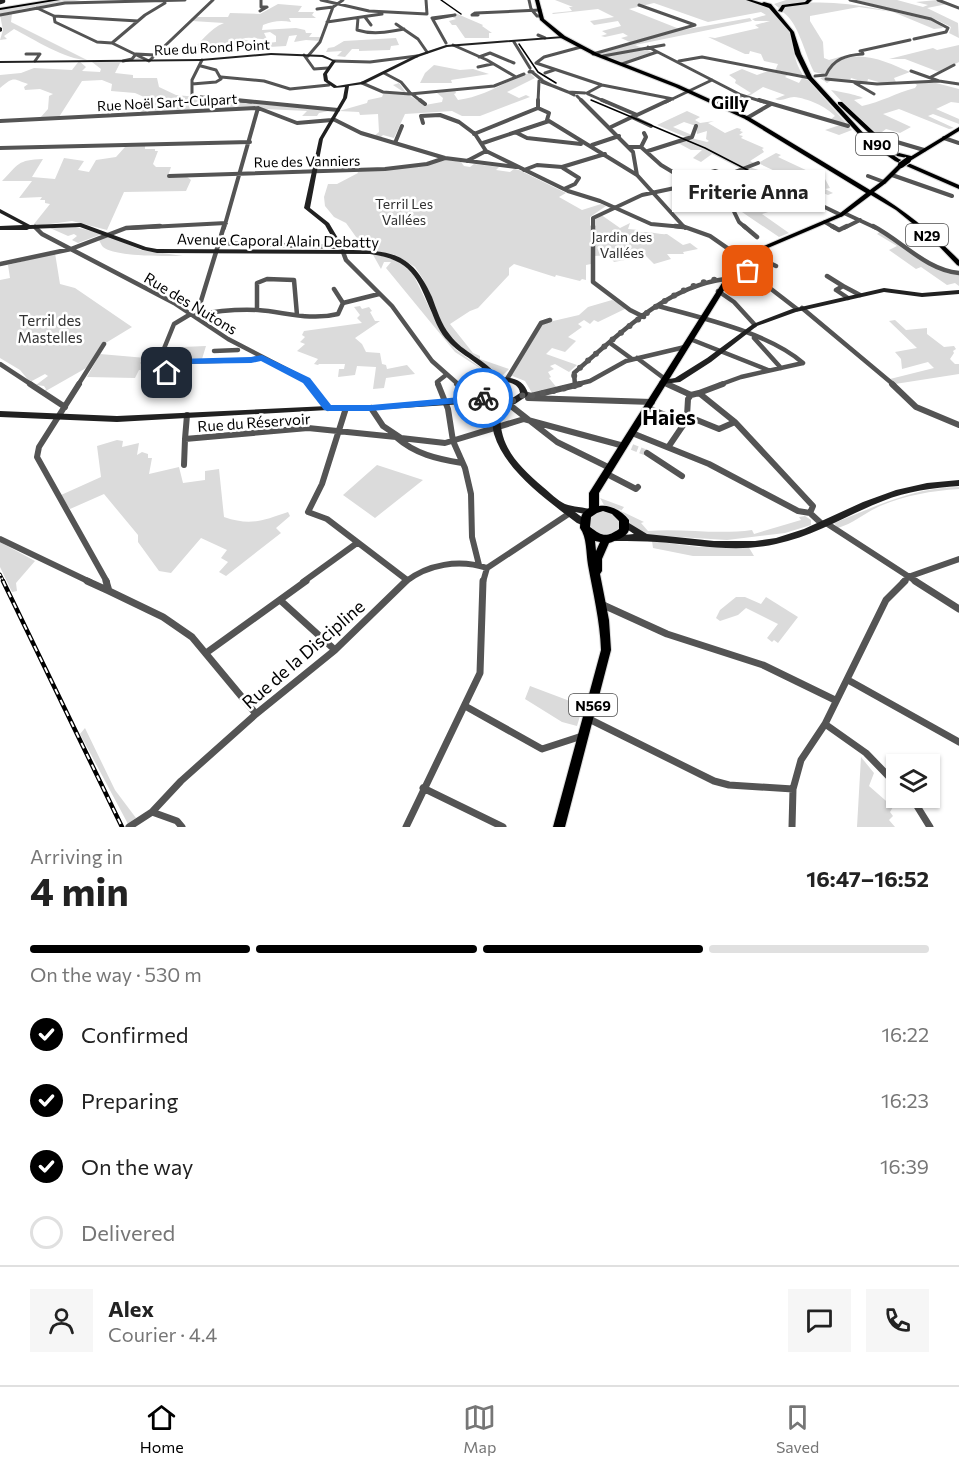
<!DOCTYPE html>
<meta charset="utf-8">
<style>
:root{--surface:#fff;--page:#f6f6f6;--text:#222;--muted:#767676;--line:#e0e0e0;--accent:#000}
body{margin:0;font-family:Commissioner,sans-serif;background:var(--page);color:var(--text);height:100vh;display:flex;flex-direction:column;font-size:22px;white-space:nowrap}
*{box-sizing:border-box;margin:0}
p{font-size:20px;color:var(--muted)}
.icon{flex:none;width:33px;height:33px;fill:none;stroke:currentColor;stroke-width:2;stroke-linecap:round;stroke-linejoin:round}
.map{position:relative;height:827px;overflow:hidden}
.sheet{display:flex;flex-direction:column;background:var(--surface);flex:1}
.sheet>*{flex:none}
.buttons{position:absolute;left:886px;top:754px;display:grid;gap:12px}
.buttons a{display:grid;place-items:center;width:54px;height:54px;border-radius:0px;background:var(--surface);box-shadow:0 2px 4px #0004;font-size:30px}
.pin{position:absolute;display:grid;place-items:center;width:51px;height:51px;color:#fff;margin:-26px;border-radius:12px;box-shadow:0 3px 9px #0006}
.courier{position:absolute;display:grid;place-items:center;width:60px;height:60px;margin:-30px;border:4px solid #1a73e8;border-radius:50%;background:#fff;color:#222;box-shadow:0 2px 8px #0007}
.bubble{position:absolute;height:42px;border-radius:0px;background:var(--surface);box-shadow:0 2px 4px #0004;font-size:20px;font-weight:700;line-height:42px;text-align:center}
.overview em{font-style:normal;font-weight:700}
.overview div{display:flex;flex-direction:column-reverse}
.overview{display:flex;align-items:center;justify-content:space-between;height:102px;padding:0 30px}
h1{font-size:39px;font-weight:700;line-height:45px}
.bar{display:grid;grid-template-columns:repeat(4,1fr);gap:9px 6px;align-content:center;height:72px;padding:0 30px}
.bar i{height:8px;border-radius:4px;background:var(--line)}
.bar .selected{background:var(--accent)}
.bar p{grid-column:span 4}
.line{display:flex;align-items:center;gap:15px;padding:0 30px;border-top:2px solid var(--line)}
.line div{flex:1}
.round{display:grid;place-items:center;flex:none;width:63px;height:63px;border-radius:0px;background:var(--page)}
ol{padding:0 30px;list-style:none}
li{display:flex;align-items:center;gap:18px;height:66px}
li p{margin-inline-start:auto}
li .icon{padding:6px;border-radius:50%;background:var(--accent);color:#fff;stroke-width:4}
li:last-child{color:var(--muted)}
li i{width:33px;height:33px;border:3px solid var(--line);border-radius:50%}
.menu{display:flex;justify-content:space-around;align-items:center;height:84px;border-top:2px solid var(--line);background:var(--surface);font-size:16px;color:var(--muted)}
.menu a{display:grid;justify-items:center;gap:3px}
.menu .selected{color:var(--accent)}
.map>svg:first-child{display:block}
.green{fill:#dbdbdb}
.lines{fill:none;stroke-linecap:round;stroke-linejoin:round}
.street-tunnel{stroke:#d9d9d9;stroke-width:6;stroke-dasharray:6 3;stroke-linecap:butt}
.primary-casing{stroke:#dbdbdb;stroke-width:2}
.highway-casing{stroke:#dbdbdb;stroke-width:2}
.street-far4{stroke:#545454;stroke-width:3}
.street-far3{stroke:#545454;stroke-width:4}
.street-far2{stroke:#545454;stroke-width:4.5}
.street-far1{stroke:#545454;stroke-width:6}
.street{stroke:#545454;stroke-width:7}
.secondary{fill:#212121;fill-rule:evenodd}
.primary{fill:#000;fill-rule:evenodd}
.highway{fill:#000;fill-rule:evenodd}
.tram{stroke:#000;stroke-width:1.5}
.rail-far1-casing{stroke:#000;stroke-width:3}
.rail-casing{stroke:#000;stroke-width:4.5}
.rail-far1{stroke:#fff;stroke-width:1.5;stroke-dasharray:2;stroke-linecap:butt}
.rail{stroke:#fff;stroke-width:2;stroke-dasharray:6;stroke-linecap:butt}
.primary-bridge-casing{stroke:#dbdbdb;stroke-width:8;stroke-linecap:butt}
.secondary-bridge{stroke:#212121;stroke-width:4.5}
.primary-bridge{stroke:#000;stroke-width:6}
.route{fill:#1a73e8}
.done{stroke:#595959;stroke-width:6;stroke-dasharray:0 10.8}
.labels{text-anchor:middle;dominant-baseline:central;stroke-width:5;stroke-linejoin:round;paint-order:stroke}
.far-street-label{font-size:14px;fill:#000;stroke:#fff}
.shield{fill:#fff;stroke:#4c4c4c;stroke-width:1.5}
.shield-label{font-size:14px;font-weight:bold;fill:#000}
.far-park-label{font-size:14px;fill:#323232;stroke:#fff}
.street-label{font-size:15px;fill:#000;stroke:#fff}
.park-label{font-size:15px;fill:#323232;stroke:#fff}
.far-district-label{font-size:18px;font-weight:bold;fill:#000;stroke:#fff}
.near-street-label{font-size:18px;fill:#000;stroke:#fff}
.district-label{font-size:21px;font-weight:bold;fill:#000;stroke:#fff}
</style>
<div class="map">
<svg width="959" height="827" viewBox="0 0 959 827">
<rect width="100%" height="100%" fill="#fff"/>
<!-- green -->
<path class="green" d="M64,0H81L21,9L12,14L11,22L87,60C66,60 33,39 14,29L4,36L7,39L0,40L3,30L0,15L18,10L0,14V9Z
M555,0H755C766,9 784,16 789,31C793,46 794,62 803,75L775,71L778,64L764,61L761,54L750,51L749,54H745L708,37L715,38L759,28L755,25L770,21H755L752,19L766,15L761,12L708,22L654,3L629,9L682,30L750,18L752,21L635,45L652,52L623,64L597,52L632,43L621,38L628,36L623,33L605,37L601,36L607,34L602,31L621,26L618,21L594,25L590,21L614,17L598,9L553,14L552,13L572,11L569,7H573Z
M786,0H810L806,3C847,0 895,12 938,22L943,28L934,29L893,12L859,7L810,16V21L823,42L824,58L829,60L843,56L830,67C854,46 885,61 910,72L894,78L896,82L882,83L868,79L867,83L851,78L850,81L824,79L832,80L827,83L820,78L827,76L830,69L826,75L814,72C804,52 798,20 781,11L786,5L779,8L774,4Z
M856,0H897L923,7L928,5L916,2L937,0L947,4L927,8L958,23L959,38L949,33L951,27L937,20Z
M278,4L302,6L298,12H314L312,15L316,18H289L291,22C281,20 273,21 263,25L262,30L296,28L305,30L306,33H312L309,37H321L319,41L306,40L294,42L297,35L289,36L286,46L269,47L268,43L276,42V36L270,32L264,33L267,39C258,40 250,36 242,39L267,46L268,48L258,46L264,51L235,47L229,53H188C201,43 209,29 224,23L192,21L196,17H228L230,13L260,14Z
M455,13L483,25L482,26L492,33H489V38H465L456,25H452L449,21L456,19L452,17L456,16Z
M396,38L399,45L391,46L390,50L359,51V49H352L345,57L337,56L342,51L326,52L328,48L334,47L344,41Z
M959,45V62L939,72L905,59H889L933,48L937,50Z
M139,57L144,59L120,63L115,73L133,75V78H157L159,87L176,95L334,110L319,113L317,116H302L307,111L241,108L236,106L225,109L224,105L205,108V104L189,106L190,109L186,111L139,113L151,100L135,93L111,91L112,84L102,80L82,81L59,117L40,118L48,109L49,96L53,94L40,89L25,90L24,87L28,84C12,79 15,76 0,88V75L21,73L34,68L72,70L79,61L86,67L82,71L100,72L101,69L92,62L130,61Z
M434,65L460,70L473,69L489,74L451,80L452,83H420L425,73Z
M742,69L757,75L768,71L788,75L785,77L799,83L802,78L808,80L852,130L839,135L825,130L843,124L831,119L835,116C827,107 807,98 794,97C787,97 783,102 775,99L785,95L763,87L749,96L747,95L751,93L735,83L736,80L729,75Z
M524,74H531L535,78L507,92L519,98L526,95L530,97L480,116H462L452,111L405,114L394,138L383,135L381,137L374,136L379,132L378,114L360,115L359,112L339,111L367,103L368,100L382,97L384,92L405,93L393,85L399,83L407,94L425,105L442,102L443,98L437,93L455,90L456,93L454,94L458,100C482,97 502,84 524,74Z
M913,82H932L959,89V103L951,102L936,109L959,119V124L933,114L928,116L954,128L949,129L899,109L883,114L911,127L900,133L886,129L878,135L871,133L831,90C836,91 859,95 863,98L854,100L862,106C881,102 896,93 915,88L917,85Z
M687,111L700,117L695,120L700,123L714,121L708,123L725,133L737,128L741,129L740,131L743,132L739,135L743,136L741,138L764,148L762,149L764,152L750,161L756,164L749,167L774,175L777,172L758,163L776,153L781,155L778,157L825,179L830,188L825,189L833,193L828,195L809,188L812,182L789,177L785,185C756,174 764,187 741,191L739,185L743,183L733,175L714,177L711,173L717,172L723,175L741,169L712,154L701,162L693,158L702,150H691L678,143L691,138L707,142L709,141L706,139L707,131L697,134L696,126L684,122L673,127L692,135L688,138L657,125Z
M145,146V149H155V151H158L153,164L156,167H171L168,176H186L191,180L186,191L124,192L107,230L72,221L35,226L34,224L50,204L45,203V200H40L42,197L19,198L32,181H2C19,164 17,160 43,159L32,177L55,179L64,158L84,161L78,170L89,172L96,160L116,157L125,147Z
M446,159L461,162L464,166L470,167L474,164L499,167L496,170L510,172L514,169L519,170L566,193L559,197L582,210L601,204L606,206L590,217L591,264L586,265V280L582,279L580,281L556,275L555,277L514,264L509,268V275L478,308L470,311L450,324L473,353L480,356V359L509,369L500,378L448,337L436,317L423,279L415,267L399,257L364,248L346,223L334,217L325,206L324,197L328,184H337L358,173L357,171L387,170Z
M751,195H758L778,209L762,214L789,233L779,237L739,210H735L730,199Z
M600,214L620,228L630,223L628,229L639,230L637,231L638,233C648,230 657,235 667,234L683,245L690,243L698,249L683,252L684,254H667L671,259L654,264L646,256L614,262L608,255L595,256L594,219Z
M72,226L102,234L78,243L72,240L77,236L74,234L68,236L50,228Z
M881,231L947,273L959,274V286L955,283L947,285L921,267L916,269L889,250L897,246L877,234Z
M106,235L141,250L183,256C167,256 114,257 103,247C101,245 100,241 98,239Z
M55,253L60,284L75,288L132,327L104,344L88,367L44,392L46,389L44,386L36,385L48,376L45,374L30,382L20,370L0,358V280L10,278L8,265Z
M372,253L404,263L413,274L441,332L455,349L492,376L455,352L386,268L391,262H384L381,269Z
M612,300L627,308L598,322L594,320L590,324L584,320L578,324L582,327L568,337L576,341L565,352L552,348L546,354L577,365L569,372L555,364L550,366L554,369L548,372L551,377L549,378L557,388L532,393L525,381L510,375L540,324L579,315L588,307Z
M360,306L362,309L369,307L372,311L370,312L375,321H380L355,338L362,344L366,352L380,353L382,364L386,365L387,369L407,365L415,374L386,378L384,388L373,389L376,367L357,366L355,375L338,377L339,369H344L345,364H319L318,365L314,364L318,359L297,351L305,344L300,342L305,337L302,335L304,331L362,323L357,318L360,315L354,307Z
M895,320L906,330L927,328V334L944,347L954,346L956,349L953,351L954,353L950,359L955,364H959V374L895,384L890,379L934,368L928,362L902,369L901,359L895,352L917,348L889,321Z
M206,346L202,359L191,362L188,374L166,376L165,372L139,370L135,378L87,377L100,354L146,358L148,354L175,353L178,357L182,347Z
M117,440L123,441L122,447L139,443L137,455L142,452L148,454V458H152L149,474L179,467L183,483L205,480V471L219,469L224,517C250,526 262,521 288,512L290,516L276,528L281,533L226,576L219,572L228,562L221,558L227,550L201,538L171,573L159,571L138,542V535L104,494L70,509L61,495L101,477L97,446Z
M377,465L423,480L375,518L343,495Z
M959,487V489C931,491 906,495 880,506C865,513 854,523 838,528L834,523C875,507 914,487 959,487Z
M600,498L624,507L621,511L644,522L641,523L648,531C682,528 717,535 752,530L754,534L801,520L799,517L805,516L811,520V525L785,533L727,540L646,535L631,525L621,510L604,505Z
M601,511L612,513L619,520V529L617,532L601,535L589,527V518Z
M652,541L699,547L748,546L754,556H693L653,548Z
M0,542L35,561L16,583L17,591L12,592L0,567Z
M736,597H745L761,604L766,597L798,617L778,643L774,640L772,642L767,638L778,624L746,608L738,615L720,621L716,618L720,610Z
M530,686L583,706L577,726L562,722L525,699Z
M85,728L115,790L136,818L128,824L80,734Z
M861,757L874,773L869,786L893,807L890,812L893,816L889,820L895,827H857Z"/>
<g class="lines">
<!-- street-tunnel -->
<path class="street-tunnel" d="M632,447L647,453"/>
<defs>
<path id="primary" d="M535,0H539L544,19L565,36L597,53L679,85L749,117L870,190L882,181L899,164H903V166L886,183L874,192C906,211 933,234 959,260V266L957,265L934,241L896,210L871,195L843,216L756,253L739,266L599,493V506C610,504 622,511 629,520C629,523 629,527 629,530C627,537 615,541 609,543L602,559V571L600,574L609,620L611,650L565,827H553L601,650C600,621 593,593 588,565C586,553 587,537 580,528C581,517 580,514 589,508V493L734,264L752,251L839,214L866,193L745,119L675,87L593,55L561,38L540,20ZM603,511L612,514L619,521V529C606,538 602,536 590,527L591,517L597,513ZM595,541L600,542L596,551Z
M959,127V131L910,161L905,160Z"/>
<path id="highway" d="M49,0H60L0,10V8Z
M746,0H752L762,3L764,2L771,4L794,32L801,54L812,77L866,136L899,159L959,185V189L895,161L862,138L807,78L795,54L790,32L769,8Z
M807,0H812L808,4L785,7L782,12L778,11L782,5L805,2Z
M838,102H842L889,146V148H885L838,104Z
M899,153L915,157L912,159L897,156L896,155Z"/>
</defs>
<!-- primary casing -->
<use href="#primary" class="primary-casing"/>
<!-- highway casing -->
<use href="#highway" class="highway-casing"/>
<!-- street-far4 -->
<path class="street-far4" d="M321,0L369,11L427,14
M426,0L427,14
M529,0L531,9L537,16H541
M850,0L931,19L948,28L946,32L914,39
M938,0L959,8
M37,8L54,16L138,21
M317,9L333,7
M260,11L267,7H261V0
M475,13L478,15H472Z
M476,13L540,10
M0,15L65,3L185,0
M54,16L55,22L97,42L112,43L149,61L213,0
M365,17L371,25
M358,18L357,30C373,35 388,32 404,29
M432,18L455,15L433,19
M432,18L446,43
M327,22L382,14
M396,24L418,39L427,52
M538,35L545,38
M514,42L530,68
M112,43L145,15L165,3
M453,45L487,60L516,77
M581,47L544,57L536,63L602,85L673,99
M648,47L741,95L764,102
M860,51L910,40
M26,54H40L35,61
M593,54L695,25L639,5
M304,55L314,69L328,68
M308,56L320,42L333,7L343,0
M603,56L664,45
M479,57L490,53L514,63
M202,60L192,80V96L251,102
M123,61L132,59L136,54L155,55
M334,61L370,62L417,56
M679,61L702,57L810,78
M622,64L657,52
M478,67L492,64
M530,71L533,72H529Z
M911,71L939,81L959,84
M532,72L542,80
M384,73L401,82L411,94
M545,73L554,70
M815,76L826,75C833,59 846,55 863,54L862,51
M221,77L264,81L290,89L329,85
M931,77L954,65
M826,79L877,84L939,81
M542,82L553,86L543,81
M362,83L383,92L410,94L494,86L524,74
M855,83L874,94
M192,84L216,82L221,79L216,70L201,66
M553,86L568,92
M587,93L602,85
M412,94L422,102
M588,94L606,102
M574,95L568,92L585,93
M577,96L583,102
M538,102L539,81
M666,102L712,80
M723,102L741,95
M735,102L740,98"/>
<!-- street-far3 -->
<path class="street-far3" d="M236,100L338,110
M420,100L425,104
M581,100L633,152L637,175
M602,100L637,115L669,100
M759,100L848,126
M717,104L727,100
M538,108L549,113L547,120L549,121
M730,110L732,104L737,100
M747,118L771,104
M333,119L361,133L445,158L516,167
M0,121L258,108L297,123L332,120
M549,121L637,175L685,228
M423,123L421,116L440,115L459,122L475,134L486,151L568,191L600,201L651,224L683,227
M611,127L632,117L651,126
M517,133L527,138L581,144
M474,134L538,108V100
M873,135L924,150
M944,138L959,143
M395,143L402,126
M483,143L549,121
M592,145L619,136
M629,147H641L661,165L691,183
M641,147L646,137L644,133
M0,148L250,142
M648,151L692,137L696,126
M467,161L486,151
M563,168L579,178L575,184L564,189
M524,170L537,165L562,167L605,154
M709,173L726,195L739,222L746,228
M727,175L758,163
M892,175L952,196
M169,176L385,169L427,164L445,158
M868,176L884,182
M726,195L749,191L764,181H771L841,215
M844,213L876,228
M825,222L835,228
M130,228L226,223
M224,228L258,108
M593,228V218L642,195L689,185L701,175L715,171L724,174
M844,228L860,220"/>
<!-- street-far2 -->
<path class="street-far2" d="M593,226V282L630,310L644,317
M675,226L683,227
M682,226L710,236L743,259
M744,226L757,237
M832,226L839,230L847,226
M873,226C902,241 926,270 959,273
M35,227L42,234L174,303L228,339L307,380L311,385
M219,243L340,247
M343,252L346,260L392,306L432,361L459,385
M750,254L776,266
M0,264L71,249L126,228L160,226
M736,265L749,272L797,309
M827,276L843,286
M334,289L343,303
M718,291L734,302L755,325
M848,298L836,290L843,286L860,295
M658,306C702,318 769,333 803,363
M802,308L894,385
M257,310V283L267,279L294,280L297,315
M197,314L224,226
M196,315C216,311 237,309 258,310C285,312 310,321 338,314L343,303L379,294
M754,338L781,368
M690,339L768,370
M610,343L632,359
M163,351L174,324L189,315
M214,351L238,350
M637,358L665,379
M143,363L251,360L262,357
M0,364L32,385
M507,379L541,323L550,320
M144,382L185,383
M663,382L670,385
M160,384L175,362
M78,385L104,344
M438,385L437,382L446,375
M574,385L590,381L626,361L685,347
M575,385L574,373C618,335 665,287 725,279
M719,385L741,377L803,363"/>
<!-- street-far1 -->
<path class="street-far1" d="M30,384L65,407
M79,384L39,447L37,457L107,582
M310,384L328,408
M438,384L448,409L453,441L465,468L471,494L472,537L479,565
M457,384L472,391L488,392
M667,384L691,395L699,393L735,422L813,506L810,513
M892,384L916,407L959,425
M699,393L723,384
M524,394L531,396L580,384
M691,395L688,399L687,416L719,429L735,422
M528,398L652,402
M506,402L557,442L610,468
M346,408L322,484L308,512L327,519L407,580
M371,408L383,426L401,438L445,443L524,419L624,446
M648,408L685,423
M187,415L185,439L308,428L396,437C415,454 437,459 462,463
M632,433L709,464L798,511L810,513L822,524
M669,446L686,421
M647,453L682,476
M184,465L185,439
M607,474L636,489L638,487
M826,523L917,582
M0,539L90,582
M487,568L570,513
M303,582L357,543
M405,582C428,564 459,559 487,568
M483,582L487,568
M903,582L908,577L959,559"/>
<!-- street -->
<path class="street" d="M87,581L109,591
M106,581L109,591L163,617L192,637L256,714
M915,581L959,609
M280,600L335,650
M601,604L667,634L763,665L835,700
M206,653L306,581
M848,680L959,742
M465,706L542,749L582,736
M589,719L714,781L729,785L793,789
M825,724L866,753L897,785
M423,788L503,827
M912,798L930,827
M152,812L177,821L182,827
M129,827L152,812L181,781L256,714L335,650L406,581
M406,827L480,673L483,581
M792,827L793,789L801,760L825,724L886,600L905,581"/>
<!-- secondary -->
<path class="secondary" d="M0,27L2,28V31L0,32Z
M564,36V38H563L447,47L418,57L364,84L349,86L347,98L323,139L310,208L329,223L345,250C390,250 412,252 432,297C437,310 441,324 450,335C463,353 486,359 499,378C512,376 525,380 528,394L527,396L515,404H501C496,443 515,463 543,487C549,492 558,501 565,504C573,507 584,507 593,510L594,512L593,514L590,515L575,512L587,521L588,523L587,525L584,526L577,523C548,501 505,471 494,434C491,423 494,412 494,402L371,410H328L117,422L0,417V411L117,416L328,406H371L487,397L485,395L484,389L490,381L493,380C482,363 461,356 448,341C440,333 436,323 432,313C417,277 412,260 370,254L157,253L143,250L80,227L29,229L27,230H0V226L23,225L0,213V209L30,225L81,223L146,247L157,249L339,250L325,225L304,208L319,139L343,98L345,87L334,88L324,81L323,74L332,61L322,57L271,55L201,61L0,63V61L201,59L271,53L323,55L336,61L327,74L328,80L337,86L361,82L416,55L446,45ZM503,381C511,383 519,384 520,393C509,401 504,402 492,394V389L496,385Z
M884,288L922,293L959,290V294L922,297L884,292L796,312L757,326L711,362L680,382L663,384L659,382L663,380L675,378L707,358L753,324L792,309Z
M959,480V486C933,488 907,491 883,501C847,515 814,536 776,544C737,553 697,545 657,542C644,541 630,541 616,541L613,540L612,538L613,536L634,534L621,525L620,523L621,521L624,520L647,534L714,541H755L776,538L804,529L863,502L896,490L927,483Z"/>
<!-- primary -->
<use href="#primary" class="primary"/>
<!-- highway -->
<use href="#highway" class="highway"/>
<!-- tram -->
<path class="tram" d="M441,0L461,14
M519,44L538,72L556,83
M591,100L705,148L763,178"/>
<defs>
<path id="rail-far1" d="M0,574L4,582"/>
<path id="rail" d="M3,581L122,827"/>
</defs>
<!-- rail-far1 casing -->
<use href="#rail-far1" class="rail-far1-casing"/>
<!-- rail casing -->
<use href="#rail" class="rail-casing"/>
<!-- rail-far1 -->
<use href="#rail-far1" class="rail-far1"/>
<!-- rail -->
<use href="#rail" class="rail"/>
<defs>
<path id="primary-bridge" d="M901,165L908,160"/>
</defs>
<!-- primary-bridge casing -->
<use href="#primary-bridge" class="primary-bridge-casing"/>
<!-- secondary-bridge -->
<path class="secondary-bridge" d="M0,2L3,1"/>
<!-- primary-bridge -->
<use href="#primary-bridge" class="primary-bridge"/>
</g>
<!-- route -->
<path class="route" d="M262,355L310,378L331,405H371L483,395L488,398L483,401L371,411H328L324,410L303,383L261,361L251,363L178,364L171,375L163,373L172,360L175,359L251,357Z"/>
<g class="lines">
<!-- done -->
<path class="done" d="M483,398L489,395C500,404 514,404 524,394L531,396L575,386L574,373C607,344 680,277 725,279L736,265L748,271"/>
</g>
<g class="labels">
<!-- far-street labels -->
<g class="far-street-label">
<text transform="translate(212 47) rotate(-3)">Rue du Rond Point</text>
<text transform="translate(167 102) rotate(-3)">Rue Noël Sart-Culpart</text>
<text transform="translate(307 161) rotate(-1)">Rue des Vanniers</text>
</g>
<!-- shield labels -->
<g class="shield">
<rect x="856" y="133" width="42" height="22" rx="4.5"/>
<rect x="906" y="224" width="42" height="22" rx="4.5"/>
<rect x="569" y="694" width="48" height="22" rx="4.5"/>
</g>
<g class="shield-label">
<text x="877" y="144">N90</text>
<text x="927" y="235">N29</text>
<text x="593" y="705">N569</text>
</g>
<!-- far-park labels -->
<g class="far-park-label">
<text x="404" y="203">Terril Les<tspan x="404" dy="16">Vallées</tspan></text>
<text x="622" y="236">Jardin des<tspan x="622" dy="16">Vallées</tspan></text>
</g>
<!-- street labels -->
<g class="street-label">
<text transform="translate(278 240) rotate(1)">Avenue Caporal Alain Debatty</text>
<text transform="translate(191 303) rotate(31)">Rue des Nutons</text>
<text transform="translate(254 422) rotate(-4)">Rue du Réservoir</text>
</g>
<!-- park labels -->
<g class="park-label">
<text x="50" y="320">Terril des<tspan x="50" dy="17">Mastelles</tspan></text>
</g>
<!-- far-district labels -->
<g class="far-district-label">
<text x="730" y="102">Gilly</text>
</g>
<!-- near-street labels -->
<g class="near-street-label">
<text transform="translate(303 654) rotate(-41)">Rue de la Discipline</text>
</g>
<!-- district labels -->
<g class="district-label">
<text x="669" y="416">Haies</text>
</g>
</g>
</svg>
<div class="buttons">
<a><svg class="icon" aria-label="layers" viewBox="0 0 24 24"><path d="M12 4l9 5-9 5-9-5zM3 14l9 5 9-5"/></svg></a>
</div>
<div class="pin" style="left:748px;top:271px;background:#ea580c"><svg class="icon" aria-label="bag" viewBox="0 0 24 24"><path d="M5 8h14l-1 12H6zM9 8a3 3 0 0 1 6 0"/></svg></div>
<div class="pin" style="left:167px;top:373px;background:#1f2937"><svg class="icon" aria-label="home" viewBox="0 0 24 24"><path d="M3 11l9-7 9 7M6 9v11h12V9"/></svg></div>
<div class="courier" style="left:483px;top:398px"><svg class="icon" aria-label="bike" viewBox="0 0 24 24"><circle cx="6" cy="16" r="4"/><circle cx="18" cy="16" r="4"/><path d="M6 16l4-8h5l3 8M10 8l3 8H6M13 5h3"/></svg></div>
<div class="bubble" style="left:672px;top:170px;width:153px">Friterie Anna</div>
</div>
<section class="sheet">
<div class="overview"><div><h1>4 min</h1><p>Arriving in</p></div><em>16:47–16:52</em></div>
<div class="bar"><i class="selected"></i><i class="selected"></i><i class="selected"></i><i></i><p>On the way · 530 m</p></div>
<ol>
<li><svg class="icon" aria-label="check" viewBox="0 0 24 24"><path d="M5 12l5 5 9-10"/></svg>Confirmed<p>16:22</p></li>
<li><svg class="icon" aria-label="check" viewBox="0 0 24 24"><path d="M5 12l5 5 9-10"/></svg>Preparing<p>16:23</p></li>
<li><svg class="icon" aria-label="check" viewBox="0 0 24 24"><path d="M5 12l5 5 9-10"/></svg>On the way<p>16:39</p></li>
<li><i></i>Delivered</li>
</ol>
<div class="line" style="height:108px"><a class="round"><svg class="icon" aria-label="person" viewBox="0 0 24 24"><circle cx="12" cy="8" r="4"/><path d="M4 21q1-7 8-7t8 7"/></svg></a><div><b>Alex</b><p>Courier · 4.4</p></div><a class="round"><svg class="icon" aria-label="chat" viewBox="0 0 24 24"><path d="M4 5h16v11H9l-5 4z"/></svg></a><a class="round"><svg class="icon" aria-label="phone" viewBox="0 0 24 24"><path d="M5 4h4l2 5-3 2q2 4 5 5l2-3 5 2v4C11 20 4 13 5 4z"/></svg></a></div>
</section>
<nav class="menu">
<a class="selected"><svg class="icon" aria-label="home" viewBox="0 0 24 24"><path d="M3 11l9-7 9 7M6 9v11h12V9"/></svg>Home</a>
<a><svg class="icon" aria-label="map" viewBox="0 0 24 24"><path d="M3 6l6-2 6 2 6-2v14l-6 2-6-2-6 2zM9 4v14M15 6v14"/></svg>Map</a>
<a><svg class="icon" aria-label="saved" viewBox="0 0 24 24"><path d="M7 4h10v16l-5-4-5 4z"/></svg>Saved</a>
</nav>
